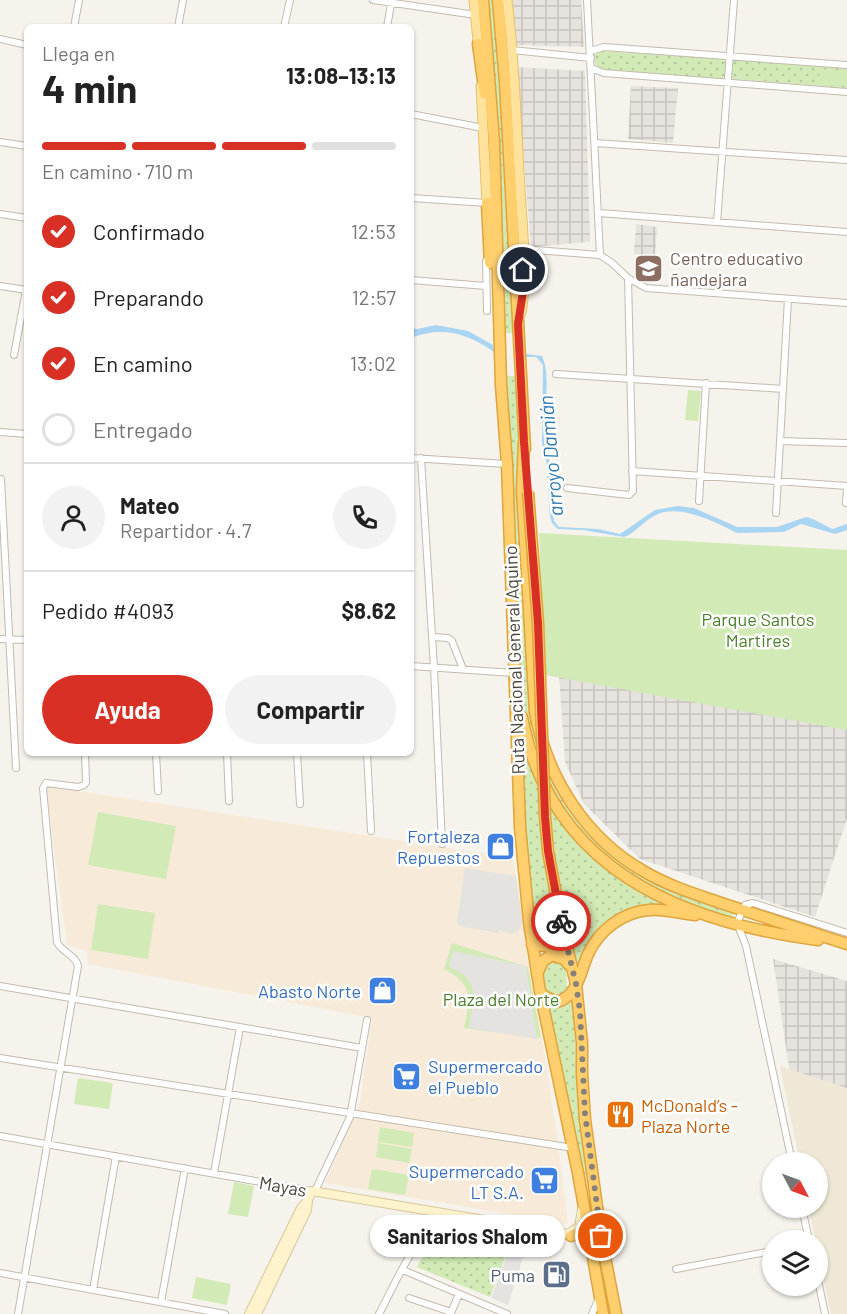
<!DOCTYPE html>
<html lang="es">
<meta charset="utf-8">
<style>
:root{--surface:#fff;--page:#f2f2f2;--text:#222;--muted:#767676;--line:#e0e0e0;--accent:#d93025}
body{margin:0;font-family:Barlow,sans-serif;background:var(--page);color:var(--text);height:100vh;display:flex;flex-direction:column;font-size:22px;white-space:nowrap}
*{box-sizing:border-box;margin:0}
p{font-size:20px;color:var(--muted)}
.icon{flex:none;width:33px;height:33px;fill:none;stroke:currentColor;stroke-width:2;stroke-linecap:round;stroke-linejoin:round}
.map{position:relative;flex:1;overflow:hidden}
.drawer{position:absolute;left:24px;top:24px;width:390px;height:732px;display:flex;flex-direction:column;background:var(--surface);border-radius:9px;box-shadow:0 2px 4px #0004}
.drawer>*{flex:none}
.needle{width:39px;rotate:131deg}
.fabs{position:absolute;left:762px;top:1152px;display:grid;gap:12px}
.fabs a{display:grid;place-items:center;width:66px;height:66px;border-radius:50%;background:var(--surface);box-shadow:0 2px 4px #0004;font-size:30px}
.pin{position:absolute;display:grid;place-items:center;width:51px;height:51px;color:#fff;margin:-26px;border:3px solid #fff;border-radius:50%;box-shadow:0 2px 6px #0007}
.courier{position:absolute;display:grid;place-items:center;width:60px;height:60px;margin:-30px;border:4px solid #d93025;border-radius:50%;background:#fff;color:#222;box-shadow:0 2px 8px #0007}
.bubble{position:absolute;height:42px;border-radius:21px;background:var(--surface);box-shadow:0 2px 4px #0004;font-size:20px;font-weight:700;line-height:42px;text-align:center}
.overview em{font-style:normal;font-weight:700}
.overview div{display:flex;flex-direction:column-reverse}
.overview{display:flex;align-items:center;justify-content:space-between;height:102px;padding:0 18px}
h1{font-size:39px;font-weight:700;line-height:45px}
.bar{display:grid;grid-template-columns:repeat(4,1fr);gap:9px 6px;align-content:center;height:72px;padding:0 18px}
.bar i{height:8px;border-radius:4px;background:var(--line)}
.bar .current{background:var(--accent)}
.bar p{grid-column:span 4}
.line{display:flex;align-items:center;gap:15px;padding:0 18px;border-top:2px solid var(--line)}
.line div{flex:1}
.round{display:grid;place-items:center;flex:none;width:63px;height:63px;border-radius:32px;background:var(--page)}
ol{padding:0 18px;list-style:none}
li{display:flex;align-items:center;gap:18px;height:66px}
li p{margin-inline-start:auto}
li .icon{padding:6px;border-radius:50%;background:var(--accent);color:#fff;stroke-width:4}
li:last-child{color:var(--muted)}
li i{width:33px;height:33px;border:3px solid var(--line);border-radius:50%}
.cta{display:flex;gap:12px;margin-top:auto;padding:12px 18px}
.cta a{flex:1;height:69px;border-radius:36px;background:var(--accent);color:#fff;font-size:24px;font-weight:700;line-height:69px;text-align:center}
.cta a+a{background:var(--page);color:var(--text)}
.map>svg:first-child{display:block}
.commercial{fill:#f7ead8}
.industrial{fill:url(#industrial-grid)}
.education{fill:#efe8d6}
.grass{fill:url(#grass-dots)}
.park{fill:#d2eab5}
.parking{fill:#e5e3e0}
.water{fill:#a9d4f2}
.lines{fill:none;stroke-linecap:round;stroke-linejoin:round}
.stream{stroke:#a9d4f2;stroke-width:1.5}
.street-casing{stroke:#c2bbae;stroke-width:8}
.secondary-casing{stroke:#d6c79b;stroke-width:10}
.primary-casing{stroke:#e6c16a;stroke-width:11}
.highway-casing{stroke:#e0a43c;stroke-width:13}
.street{stroke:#fff;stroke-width:6}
.secondary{stroke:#fff3cd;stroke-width:8}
.primary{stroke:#ffe39c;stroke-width:9}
.highway{stroke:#ffcf6e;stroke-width:10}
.highway-bridge-casing{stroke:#e0a43c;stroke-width:13;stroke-linecap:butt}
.highway-bridge{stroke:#ffcf6e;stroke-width:10}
.done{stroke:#878178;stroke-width:6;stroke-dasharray:0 10.8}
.route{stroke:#d93025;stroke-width:8}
.labels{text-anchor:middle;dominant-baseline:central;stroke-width:5;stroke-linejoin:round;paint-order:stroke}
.education-label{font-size:18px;fill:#785e54;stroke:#fff;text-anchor:start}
.park-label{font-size:18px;fill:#4a7f2a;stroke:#fff}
.street-label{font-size:18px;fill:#4b4439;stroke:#fff}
.shop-label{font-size:18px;fill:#366cbe;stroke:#fff;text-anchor:end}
.food-label{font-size:18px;fill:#c56008;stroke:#fff;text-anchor:start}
.service-label{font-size:18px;fill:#4e5e75;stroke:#fff;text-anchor:end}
.water-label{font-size:20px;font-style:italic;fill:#2e7ab2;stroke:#fff}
</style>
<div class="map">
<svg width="847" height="1314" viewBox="0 0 847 1314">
<defs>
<pattern id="industrial-grid" width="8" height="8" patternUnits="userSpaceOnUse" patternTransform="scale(1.5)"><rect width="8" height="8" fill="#e6e2dd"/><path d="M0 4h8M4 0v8" fill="none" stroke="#c7c3be"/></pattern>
<pattern id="grass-dots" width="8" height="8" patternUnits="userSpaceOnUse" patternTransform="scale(1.5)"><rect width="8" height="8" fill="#d2eab5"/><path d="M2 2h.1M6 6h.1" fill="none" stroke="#b6ca9c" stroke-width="1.8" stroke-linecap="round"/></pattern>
</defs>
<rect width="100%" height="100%" fill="#f6f3ec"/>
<!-- commercial -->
<path class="commercial" d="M46,786L513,858L557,1135L568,1224L325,1183L360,1103L372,1018L88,964L87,951L67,945Z"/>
<!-- industrial -->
<path class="industrial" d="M510,0H581L584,47L516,45Z
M516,67L585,71L590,242L531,247Z
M631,86L678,88L673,143L628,139Z
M636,224L657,227L655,257L634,254Z
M559,676L847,724V818L815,917L640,859L584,804L565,762Z
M773,959L847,981V1314L816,1240L809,1208H818V1162H803Z"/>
<!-- education -->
<path class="education" d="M780,1066L847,1088V1314H831L809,1208H818V1162H800Z"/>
<!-- grass -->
<path class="grass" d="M487,0H494L496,16L514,333H503Z
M601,51L723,59L726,62L725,76L722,79L600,69L595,64L594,55Z
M735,60L847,68V88L734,79L731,77L733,62Z
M505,376H516L538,765L524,713L522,691Z
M520,739L539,786L561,946L545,939L536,938L524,847Z
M547,767L609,850L734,913L733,916L729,917L713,912L665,894L631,876L584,837L548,786Z
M549,803C578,848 621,888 671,907L620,915L580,964L577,962C563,910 554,858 549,803Z
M552,960L558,961L566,970L567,988L558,996L549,993C542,982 542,969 552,960Z
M573,1001L578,1104L590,1213L548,1005L560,1007Z
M471,1228L514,1234L490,1297L417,1267C427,1245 447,1231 471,1228Z"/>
<!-- park -->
<path class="park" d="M820,69L846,71L845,86L818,84Z
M688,390L701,391L698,421L685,420Z
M539,533L847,550V730L545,675Z
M98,812L176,826L166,879L88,865Z
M98,904L155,913L148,959L91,950Z
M452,943L528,967L541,1038L464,1028C470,997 474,985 444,969Z
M78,1078L113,1083L109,1109L74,1104Z
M380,1127L414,1133L412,1147L378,1142Z
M378,1143L412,1149L409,1163L376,1157Z
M372,1169L409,1175L405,1195L368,1189Z
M234,1182L254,1186L248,1217L228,1214Z
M196,1277L231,1284L227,1305L192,1298Z"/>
<!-- parking -->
<path class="parking" d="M465,868L516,876L522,921L521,927L517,932L512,934L499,930V933L459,926L457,921Z
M453,951L526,966L537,1039L469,1028L474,996L471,985L464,975L449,966Z
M515,1234L520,1235L524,1254L508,1305L491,1298Z"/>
<!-- water -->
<path class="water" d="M436,325L468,331L493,345L494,352C467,333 442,326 411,338V328L417,329Z
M526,354L542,356C553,380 540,417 548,442L553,515L554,521L559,527L598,529L620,534L655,510L678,506L694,508L737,527H777L806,517L813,519L832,529L847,524V530L835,534L801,524L784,532L737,533C716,522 677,502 654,516C644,521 634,534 624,537L583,530L558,529L552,523L550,516L546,458L542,444L543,365L536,357H526Z"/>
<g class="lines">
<!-- stream -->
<path class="stream" d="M449,1227L456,1230
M407,1250L414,1239"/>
<defs>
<path id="street" d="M373,0L476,15
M587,0L600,255
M74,27L79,0
M178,27L183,0
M284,27L290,0
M387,27L391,4
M0,39L27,45
M512,50L591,58
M590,51L604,47L847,65
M591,68L604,73L847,92
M411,114L483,128
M0,142L27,146
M595,143L847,160
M411,198L487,203
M599,213L847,232
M0,214L27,218
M717,222L734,0
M522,249L600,255L612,263L628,278L646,288L847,303
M486,261L487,311
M411,280L486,286
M0,286L27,290
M14,355L26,290
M556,374L783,389
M0,432L27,434
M780,441L847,443
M411,458L507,464
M421,458L434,668L442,844
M632,471L847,486
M1,479L16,768
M567,488L629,495L633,491L628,278
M699,501L706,383
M846,503L847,489
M776,513L788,299
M433,637L448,638L452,641L463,669
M0,639L27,640
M411,666L515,673
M156,753L158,791
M227,753L229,801
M297,753L300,804
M367,753L371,831
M0,986L362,1048
M0,1058L573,1148
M0,1136L312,1191
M792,1162L746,946L737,923L745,905L753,903L847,933
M214,1173L240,1027
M315,1191L350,1117L367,1020
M802,1208L809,1240
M676,1269L772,1251
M403,1270L507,1314
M0,1273L225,1314
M818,1280L825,1314
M93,1290L116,1156
M409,1298L451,1312
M161,1302L185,1168
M451,1313L459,1294
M18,1314L78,966C76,955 61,952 57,942L43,788L46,783L78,787L84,785L86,782L85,753
M379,1314C391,1292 407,1254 424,1237C434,1227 447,1222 460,1216
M592,1314L599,1298"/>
<path id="secondary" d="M249,1314L301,1208L308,1200
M257,1314L307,1210L308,1200L312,1191L567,1234L579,1227L582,1210"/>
<path id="primary" d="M474,0L479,51
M507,0C515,62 516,126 520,189C522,227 528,276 521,313
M481,86L487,203"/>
<path id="highway" d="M483,0L494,141L501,385L507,464L520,827L529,922L540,991L578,1173L603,1314
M498,0L505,82L525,449
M478,44L485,94
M487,203L490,263
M524,442L522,491L535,712C547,778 586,839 645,872C669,886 695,894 721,903C763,917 805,930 847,944
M522,717C550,868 679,922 818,940
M561,922L576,984L582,1043V1074L585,1120L601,1236L616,1314
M532,945L547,946L562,956
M537,974L543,961L552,955L564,959L570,966
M540,991L544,996L557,1002C578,996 580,972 588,954C599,930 623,912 649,910C665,908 680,914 695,915
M571,1236L585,1231L590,1223"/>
</defs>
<!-- street casing -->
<use href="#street" class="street-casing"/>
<!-- secondary casing -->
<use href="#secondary" class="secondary-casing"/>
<!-- primary casing -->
<use href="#primary" class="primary-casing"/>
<!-- highway casing -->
<use href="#highway" class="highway-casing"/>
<!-- street -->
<use href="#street" class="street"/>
<!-- secondary -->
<use href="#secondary" class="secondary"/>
<!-- primary -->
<use href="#primary" class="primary"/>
<!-- highway -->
<use href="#highway" class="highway"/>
<defs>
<path id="highway-bridge" d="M528,492L538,623L545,817L548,851L561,922"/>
</defs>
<!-- highway-bridge casing -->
<use href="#highway-bridge" class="highway-bridge-casing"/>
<!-- highway-bridge -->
<use href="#highway-bridge" class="highway-bridge"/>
</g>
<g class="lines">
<!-- done -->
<path class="done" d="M561,921L576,984L580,1011L585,1114L601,1236"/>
<!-- route -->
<path class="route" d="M523,270V292L518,324L524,442L538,623L545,817L548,851L561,921"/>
</g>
<!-- icons -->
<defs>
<symbol id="school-square" viewBox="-11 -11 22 22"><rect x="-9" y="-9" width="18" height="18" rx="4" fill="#8d6e63" stroke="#fff"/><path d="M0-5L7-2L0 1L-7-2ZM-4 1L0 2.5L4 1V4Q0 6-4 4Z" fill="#fff"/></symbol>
<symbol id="shop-square" viewBox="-11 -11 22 22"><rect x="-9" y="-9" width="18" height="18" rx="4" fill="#3f7fe0" stroke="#fff"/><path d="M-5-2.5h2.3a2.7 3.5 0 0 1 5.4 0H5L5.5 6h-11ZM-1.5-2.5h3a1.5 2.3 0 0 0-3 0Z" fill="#fff"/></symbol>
<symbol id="supermarket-square" viewBox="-11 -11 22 22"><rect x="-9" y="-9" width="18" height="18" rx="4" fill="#3f7fe0" stroke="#fff"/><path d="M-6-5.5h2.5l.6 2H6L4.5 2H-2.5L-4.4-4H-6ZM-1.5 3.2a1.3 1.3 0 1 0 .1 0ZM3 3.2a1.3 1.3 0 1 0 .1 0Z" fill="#fff"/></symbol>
<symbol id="restaurant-square" viewBox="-11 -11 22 22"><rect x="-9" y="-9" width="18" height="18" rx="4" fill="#e8710a" stroke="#fff"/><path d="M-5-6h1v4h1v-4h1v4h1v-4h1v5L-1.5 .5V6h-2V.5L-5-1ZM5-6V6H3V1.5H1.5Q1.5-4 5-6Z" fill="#fff"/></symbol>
<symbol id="fuel-square" viewBox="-11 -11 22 22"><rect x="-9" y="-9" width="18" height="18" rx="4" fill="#5c6f8a" stroke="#fff"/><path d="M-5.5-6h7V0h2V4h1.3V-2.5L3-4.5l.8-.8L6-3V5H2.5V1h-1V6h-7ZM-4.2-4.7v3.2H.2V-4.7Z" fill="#fff"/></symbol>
</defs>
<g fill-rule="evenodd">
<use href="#school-square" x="632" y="252" width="33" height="33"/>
<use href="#shop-square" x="484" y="830" width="33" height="33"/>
<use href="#shop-square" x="366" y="974" width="33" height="33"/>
<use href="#supermarket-square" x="390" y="1060" width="33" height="33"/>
<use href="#restaurant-square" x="604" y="1098" width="33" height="33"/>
<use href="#supermarket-square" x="528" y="1164" width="33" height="33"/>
<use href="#fuel-square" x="540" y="1258" width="33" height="33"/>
</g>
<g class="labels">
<!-- education labels -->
<g class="education-label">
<text x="670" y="258">Centro educativo<tspan x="670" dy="21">ñandejara</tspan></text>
</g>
<!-- park labels -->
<g class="park-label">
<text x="758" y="619">Parque Santos<tspan x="758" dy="21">Martires</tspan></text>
<text x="501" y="999">Plaza del Norte</text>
</g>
<!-- street labels -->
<g class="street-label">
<text transform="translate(514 660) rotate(-92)">Ruta Nacional General Aquino</text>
<text transform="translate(283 1186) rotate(10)">Mayas</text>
</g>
<!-- shop labels -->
<g class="shop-label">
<text x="480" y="836">Fortaleza<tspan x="480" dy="21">Repuestos</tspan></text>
<text x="361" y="991">Abasto Norte</text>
<text x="428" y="1066" text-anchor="start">Supermercado<tspan x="428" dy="21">el Pueblo</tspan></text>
<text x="524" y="1171">Supermercado<tspan x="524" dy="21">LT S.A.</tspan></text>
</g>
<!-- food labels -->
<g class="food-label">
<text x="641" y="1105">McDonald’s -<tspan x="641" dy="21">Plaza Norte</tspan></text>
</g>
<!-- service labels -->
<g class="service-label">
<text x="535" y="1275">Puma</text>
</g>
<!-- water labels -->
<g class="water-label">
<text transform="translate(550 456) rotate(-95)">arroyo Damián</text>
</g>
</g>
</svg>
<div class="fabs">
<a><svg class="needle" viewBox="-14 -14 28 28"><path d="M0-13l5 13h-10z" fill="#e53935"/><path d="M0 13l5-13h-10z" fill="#767676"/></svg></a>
<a><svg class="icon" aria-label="layers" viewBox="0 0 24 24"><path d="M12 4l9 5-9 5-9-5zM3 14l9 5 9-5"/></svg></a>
</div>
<div class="pin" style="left:601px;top:1236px;background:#ea580c"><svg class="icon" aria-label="bag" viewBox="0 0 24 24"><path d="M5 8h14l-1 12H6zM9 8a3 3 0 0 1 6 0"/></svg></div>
<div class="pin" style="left:523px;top:270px;background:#1f2937"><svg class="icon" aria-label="home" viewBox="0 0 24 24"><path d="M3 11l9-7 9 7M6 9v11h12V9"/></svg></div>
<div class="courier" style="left:561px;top:921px"><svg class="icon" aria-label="bike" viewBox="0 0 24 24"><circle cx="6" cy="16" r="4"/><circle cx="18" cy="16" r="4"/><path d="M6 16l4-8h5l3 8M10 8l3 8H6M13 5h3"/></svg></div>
<div class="bubble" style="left:370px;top:1215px;width:195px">Sanitarios Shalom</div>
<section class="drawer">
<div class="overview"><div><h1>4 min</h1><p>Llega en</p></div><em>13:08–13:13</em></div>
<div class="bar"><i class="current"></i><i class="current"></i><i class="current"></i><i></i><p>En camino · 710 m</p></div>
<ol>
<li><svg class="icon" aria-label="check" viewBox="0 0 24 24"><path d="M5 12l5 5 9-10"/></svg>Confirmado<p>12:53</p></li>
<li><svg class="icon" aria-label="check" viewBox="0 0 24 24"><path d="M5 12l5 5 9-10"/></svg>Preparando<p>12:57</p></li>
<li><svg class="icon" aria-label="check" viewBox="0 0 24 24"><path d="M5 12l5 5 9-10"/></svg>En camino<p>13:02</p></li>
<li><i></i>Entregado</li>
</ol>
<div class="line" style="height:108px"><a class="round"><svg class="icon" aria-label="person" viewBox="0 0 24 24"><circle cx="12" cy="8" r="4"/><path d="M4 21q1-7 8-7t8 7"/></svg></a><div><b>Mateo</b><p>Repartidor · 4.7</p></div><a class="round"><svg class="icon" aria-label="phone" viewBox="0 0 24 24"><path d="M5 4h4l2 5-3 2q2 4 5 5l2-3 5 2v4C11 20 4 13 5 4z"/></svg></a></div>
<div class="line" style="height:78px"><div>Pedido #4093</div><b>$8.62</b></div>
<div class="cta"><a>Ayuda</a><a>Compartir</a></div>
</section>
</div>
